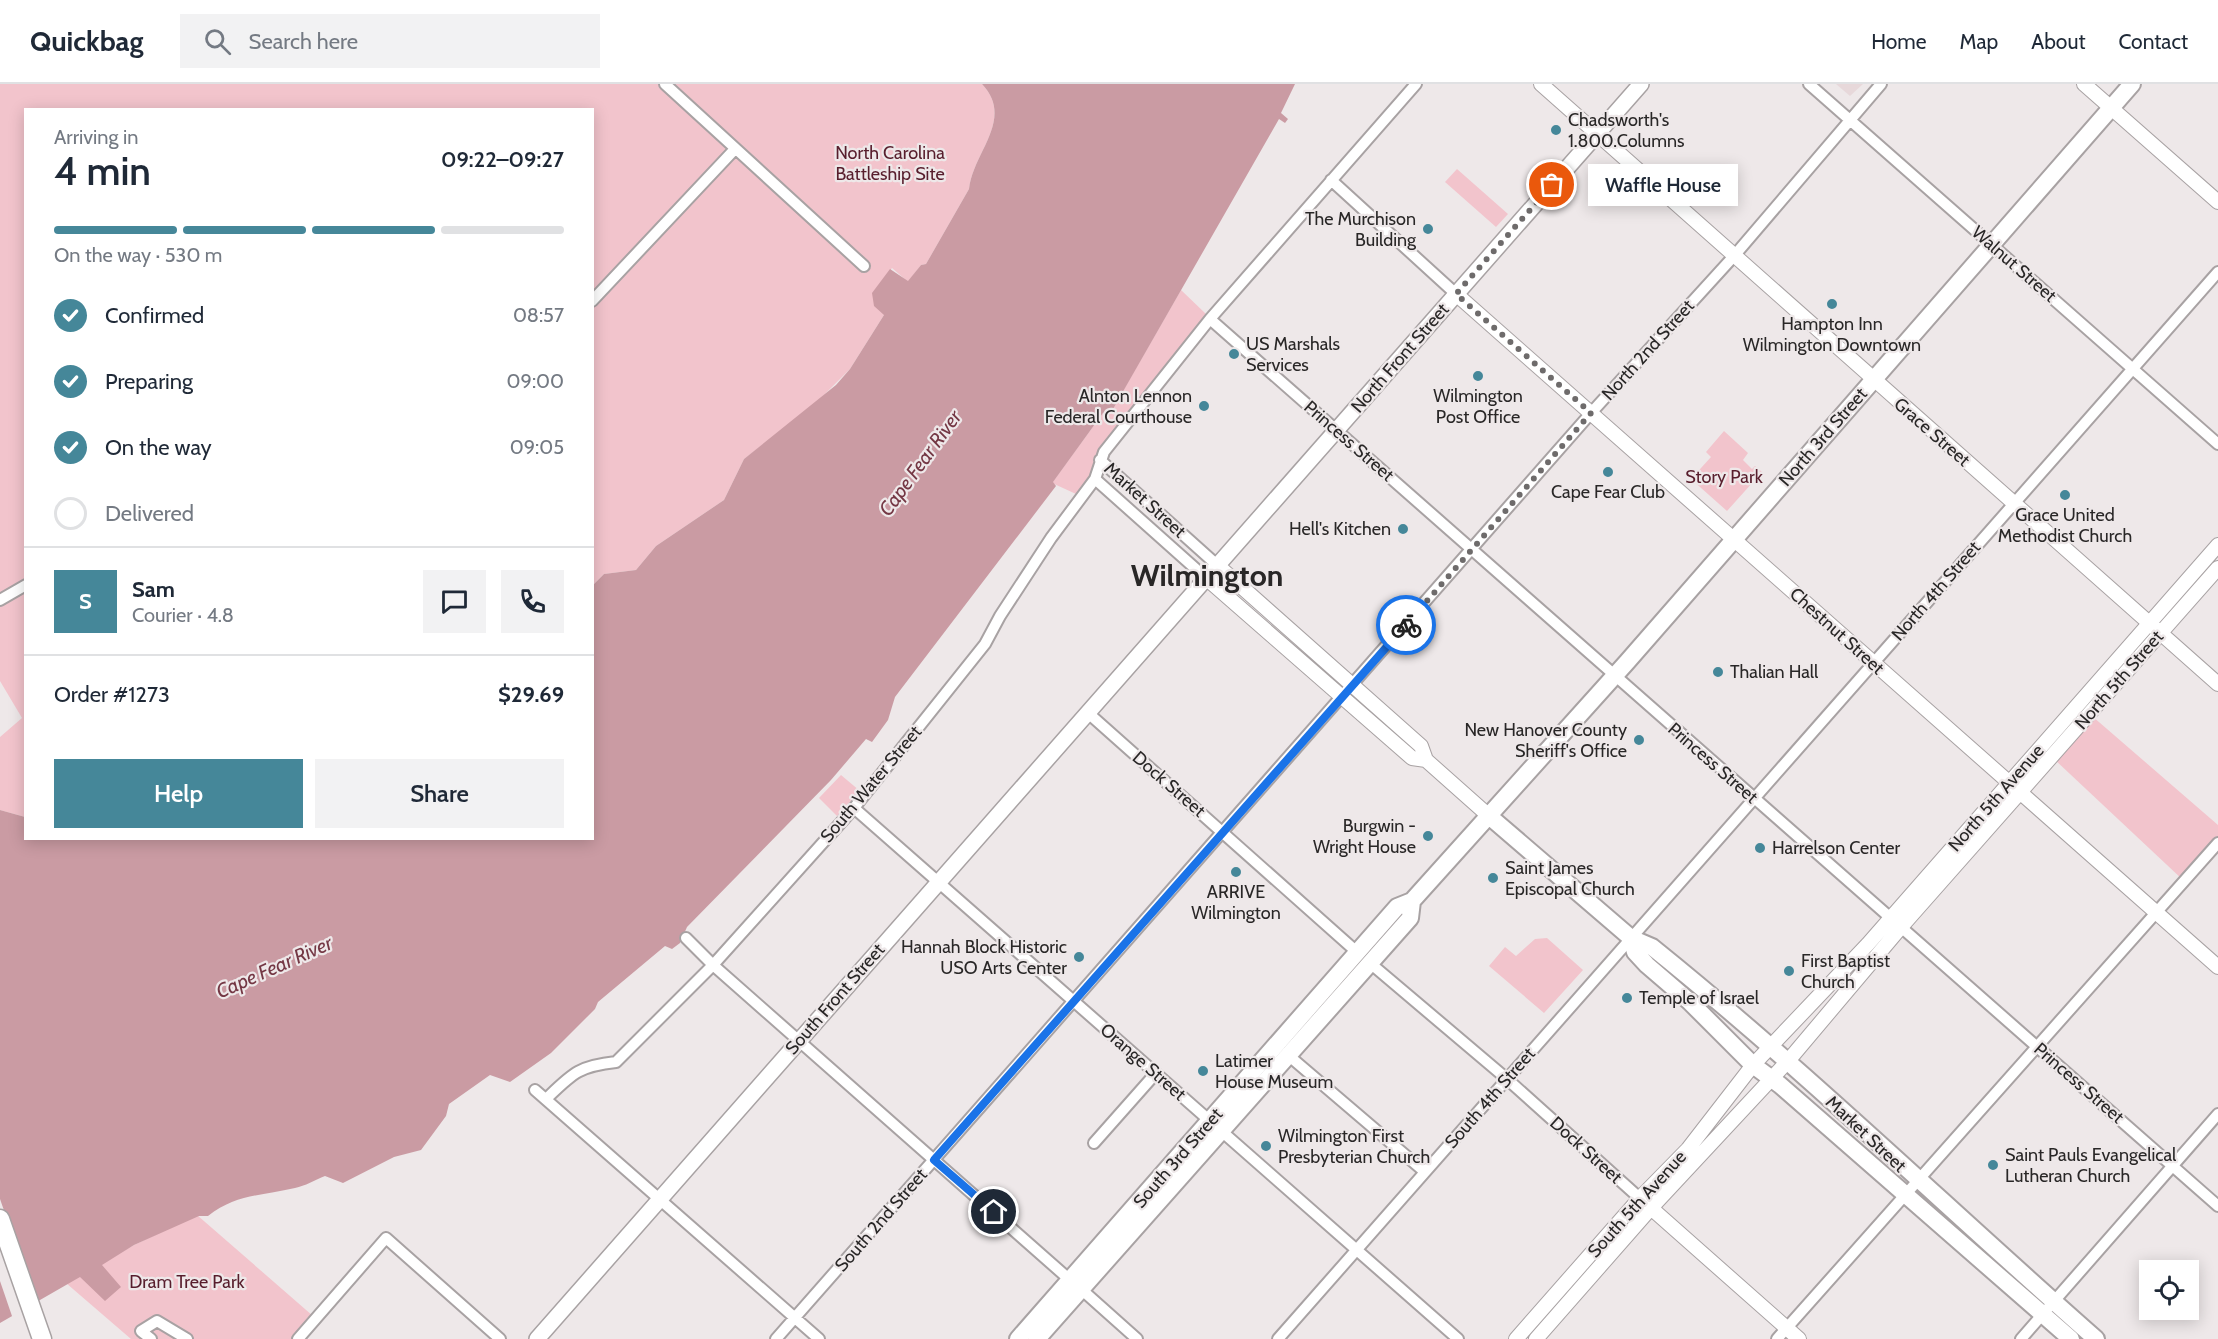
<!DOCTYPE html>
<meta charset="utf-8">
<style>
:root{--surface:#fff;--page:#f2f2f3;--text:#1f2937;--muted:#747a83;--line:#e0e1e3;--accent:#458799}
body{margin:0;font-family:Cabin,sans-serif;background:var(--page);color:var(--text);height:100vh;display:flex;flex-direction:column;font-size:22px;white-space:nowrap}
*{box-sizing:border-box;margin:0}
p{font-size:20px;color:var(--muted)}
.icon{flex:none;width:33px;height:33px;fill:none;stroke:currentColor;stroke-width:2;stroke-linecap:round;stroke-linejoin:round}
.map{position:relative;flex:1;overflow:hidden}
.details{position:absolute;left:24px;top:24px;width:570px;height:732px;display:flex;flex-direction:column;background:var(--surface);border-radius:0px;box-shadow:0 3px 15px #0003}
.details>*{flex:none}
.controls{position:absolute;left:2139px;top:1176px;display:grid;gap:12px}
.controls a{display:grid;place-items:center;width:60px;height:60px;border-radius:0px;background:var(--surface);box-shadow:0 3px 15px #0003;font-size:30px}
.pin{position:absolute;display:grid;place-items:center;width:51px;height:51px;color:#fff;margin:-26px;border:3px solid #fff;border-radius:50%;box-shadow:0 2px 6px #0007}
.courier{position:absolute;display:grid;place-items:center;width:60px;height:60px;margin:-30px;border:4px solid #1a73e8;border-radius:50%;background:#fff;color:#222;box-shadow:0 2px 8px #0007}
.bubble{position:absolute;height:42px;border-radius:0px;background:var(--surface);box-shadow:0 3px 15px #0003;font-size:20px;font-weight:600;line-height:42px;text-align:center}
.headline em{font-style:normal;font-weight:600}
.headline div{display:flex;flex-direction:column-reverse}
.headline{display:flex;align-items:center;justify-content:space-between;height:102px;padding:0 30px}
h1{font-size:39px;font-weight:600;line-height:45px}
.bar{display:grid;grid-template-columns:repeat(4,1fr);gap:9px 6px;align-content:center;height:72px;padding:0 30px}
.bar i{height:8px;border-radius:4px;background:var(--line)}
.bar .active{background:var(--accent)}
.bar p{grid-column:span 4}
.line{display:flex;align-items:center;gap:15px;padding:0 30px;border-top:2px solid var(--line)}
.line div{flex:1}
.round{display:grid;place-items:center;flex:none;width:63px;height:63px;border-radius:0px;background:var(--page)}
ol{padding:0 30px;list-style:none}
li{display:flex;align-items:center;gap:18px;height:66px}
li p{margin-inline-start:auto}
li .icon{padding:6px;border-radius:50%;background:var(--accent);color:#fff;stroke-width:4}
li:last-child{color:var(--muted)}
li i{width:33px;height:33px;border:3px solid var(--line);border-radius:50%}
.button{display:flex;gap:12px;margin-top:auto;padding:12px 30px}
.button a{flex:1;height:69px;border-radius:0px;background:var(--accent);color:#fff;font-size:24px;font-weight:600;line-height:69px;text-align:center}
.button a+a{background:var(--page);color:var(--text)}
header{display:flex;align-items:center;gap:36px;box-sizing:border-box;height:84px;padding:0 30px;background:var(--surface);border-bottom:2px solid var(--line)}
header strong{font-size:28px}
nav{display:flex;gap:33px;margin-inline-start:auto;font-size:21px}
.search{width:420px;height:54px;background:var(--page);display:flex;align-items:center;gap:15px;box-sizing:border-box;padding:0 21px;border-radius:0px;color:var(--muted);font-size:22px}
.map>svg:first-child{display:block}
.built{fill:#e7d8da}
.green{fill:#f2c4cc}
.water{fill:#ca9ba3}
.pier{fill:#eee8e9}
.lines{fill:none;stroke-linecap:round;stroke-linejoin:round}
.minor-casing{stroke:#a8a2a3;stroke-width:14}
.tertiary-casing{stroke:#a8a2a3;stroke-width:16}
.secondary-casing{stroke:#a8a2a3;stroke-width:18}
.primary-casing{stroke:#a8a2a3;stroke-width:20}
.motorway-casing{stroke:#a8a2a3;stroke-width:21}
.minor{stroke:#fff;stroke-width:10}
.tertiary{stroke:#fff;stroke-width:14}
.secondary{stroke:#fff;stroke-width:15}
.primary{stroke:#fff;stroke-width:16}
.motorway{stroke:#fff;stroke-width:18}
.done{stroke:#6e6b6b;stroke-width:6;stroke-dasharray:0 10.8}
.route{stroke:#1a73e8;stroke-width:8}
.poi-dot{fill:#458799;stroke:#eee8e9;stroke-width:2}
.labels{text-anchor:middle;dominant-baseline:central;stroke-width:4.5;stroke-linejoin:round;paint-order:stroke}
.poi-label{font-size:18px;fill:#292727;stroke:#eee8e9;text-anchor:start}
.park-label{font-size:18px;fill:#581e2d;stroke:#eee8e9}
.street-label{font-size:18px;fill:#292727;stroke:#eee8e9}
.water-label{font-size:20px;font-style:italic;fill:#743744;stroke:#eee8e9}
.town-label{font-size:30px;font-weight:bold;fill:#292727;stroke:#eee8e9}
</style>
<header>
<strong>Quickbag</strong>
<div class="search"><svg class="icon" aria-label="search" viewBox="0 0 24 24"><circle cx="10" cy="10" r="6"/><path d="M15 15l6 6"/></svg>Search here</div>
<nav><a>Home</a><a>Map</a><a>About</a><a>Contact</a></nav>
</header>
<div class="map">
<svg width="2218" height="1255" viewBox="0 0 2218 1255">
<rect width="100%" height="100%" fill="#eee8e9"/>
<!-- built -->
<path class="built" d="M1836,0H1863L1850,12Z"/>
<!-- green -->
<path class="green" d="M0,0H982C1015,35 973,68 969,105L926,180L921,181L908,198L892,184L884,195V231L850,285L811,324L744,375L724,416L656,462L636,486L604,490L593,501L592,26H26L25,733L0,726V653L22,634L0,597Z
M1457,85L1508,130L1496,143L1445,98Z
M1181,206L1206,230L1099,367L1090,394L1076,410L1052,399L1103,329L1109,331Z
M1724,347L1748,369L1743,376L1752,385L1755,382L1762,388L1727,427L1691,395L1711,373L1706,368Z
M2092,632L2218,741V756L2183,796L2054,675Z
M841,691L860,707L837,732L819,714Z
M1547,854L1583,886L1544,929L1489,882L1505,863L1516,872L1535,855Z
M197,1131L313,1232L291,1255H131L66,1199L134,1161Z"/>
<!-- water -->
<path class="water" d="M982,0H1295L1281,29L1288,35L1285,39L1279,35L1109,332L1103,329L1053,398L1056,402L895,613L888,636L872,658L866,655L831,696L687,843L680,859L672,865L665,862L598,918L595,925L551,969L510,998L490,991L449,1020L446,1032L421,1066L394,1073L343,1099L325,1092C315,1096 305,1102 295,1104C261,1112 236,1110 208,1132H199L134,1161L102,1181L121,1203L105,1217L80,1193L0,1239V726L25,733L26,754H592L593,501L604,490L636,486L656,462L724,416L744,375L836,301L850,285L884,231L874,222L872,209L890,185L908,197L921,181L926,180L969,105C973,68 1015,35 982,0Z"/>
<!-- pier -->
<path class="pier" d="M0,1115L37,1221L13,1235L0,1197Z"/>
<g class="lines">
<defs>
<path id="minor" d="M665,0L864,182
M1809,0L2218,360
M1331,96L1456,210
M592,217L735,65
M1210,235L2218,1122
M1100,376L1217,481
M1095,395L1206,494
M0,516L26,501
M1087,628L1358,869
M854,724L1458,1255
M686,854L713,881L1070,1196
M1370,879L1507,995L1644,1118
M1288,971L1425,1088
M535,1006L819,1255
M546,1015C572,990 578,982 616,978L713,881L854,724L985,560L1000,532L1051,454L1095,395L1104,368L1210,235L1416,0
M1094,1059L1156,989
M1081,1205L1137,1255
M151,1255L141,1247L157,1237L187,1255
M298,1255L386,1154L500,1255
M776,1255L1591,329L1734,172L1881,0
M1278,1255L2218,188
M1777,1255L2218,759
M2021,1255L2218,1030"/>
<path id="tertiary" d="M1541,0L2218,600
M2084,0L2218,118
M1456,210L2218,883
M1217,481L1421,662L1426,676L1489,732
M1206,494L1412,674L1426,676
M1651,1124L1799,1255
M1516,1255L1640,1114L1688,1065L1753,981L1868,860L2218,461
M1536,1255L1651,1124L1788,977L1901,843L2218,484"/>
<path id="secondary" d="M537,1255L1641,0"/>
<path id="primary" d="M1489,732L1631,854L1652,863C1806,987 1948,1125 2096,1255
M1631,854L1635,868L1647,881L1690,918L1753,981L1780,1001L2071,1255
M1018,1255L1397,823L1412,817L1627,578L2132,0
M1037,1255L1410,834L1412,817"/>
<path id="motorway" d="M0,1135L42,1255"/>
</defs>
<!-- minor casing -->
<use href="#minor" class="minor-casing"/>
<!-- tertiary casing -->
<use href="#tertiary" class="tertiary-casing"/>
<!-- secondary casing -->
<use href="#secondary" class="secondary-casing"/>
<!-- primary casing -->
<use href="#primary" class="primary-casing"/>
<!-- motorway casing -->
<use href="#motorway" class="motorway-casing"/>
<!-- minor -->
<use href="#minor" class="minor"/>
<!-- tertiary -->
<use href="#tertiary" class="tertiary"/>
<!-- secondary -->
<use href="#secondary" class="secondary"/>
<!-- primary -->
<use href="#primary" class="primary"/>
<!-- motorway -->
<use href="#motorway" class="motorway"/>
</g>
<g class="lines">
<!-- done -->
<path class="done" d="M1406,541L1591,329L1456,210L1552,101"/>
<!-- route -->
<path class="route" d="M994,1128L934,1076L1406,541"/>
</g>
<!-- markers -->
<g class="poi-dot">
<circle cx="1556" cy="46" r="6"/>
<circle cx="1428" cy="145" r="6"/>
<circle cx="1832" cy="220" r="6"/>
<circle cx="1234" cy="270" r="6"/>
<circle cx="1478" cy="292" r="6"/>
<circle cx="1204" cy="322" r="6"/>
<circle cx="1608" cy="388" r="6"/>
<circle cx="2065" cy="411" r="6"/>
<circle cx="1403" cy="445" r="6"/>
<circle cx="1718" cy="588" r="6"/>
<circle cx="1639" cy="656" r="6"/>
<circle cx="1428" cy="752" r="6"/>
<circle cx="1760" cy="764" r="6"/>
<circle cx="1236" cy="788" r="6"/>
<circle cx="1493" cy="794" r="6"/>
<circle cx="1079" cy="873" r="6"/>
<circle cx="1789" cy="887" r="6"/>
<circle cx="1627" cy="914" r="6"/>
<circle cx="1203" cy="987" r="6"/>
<circle cx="1266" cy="1062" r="6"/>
<circle cx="1993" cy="1081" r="6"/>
</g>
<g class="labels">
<!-- poi labels -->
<g class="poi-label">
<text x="1568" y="36">Chadsworth's<tspan x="1568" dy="21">1.800.Columns</tspan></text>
<text x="1416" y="135" text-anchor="end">The Murchison<tspan x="1416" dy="21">Building</tspan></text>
<text x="1832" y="240" text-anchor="middle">Hampton Inn<tspan x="1832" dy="21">Wilmington Downtown</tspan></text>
<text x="1246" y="260">US Marshals<tspan x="1246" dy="21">Services</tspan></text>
<text x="1192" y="312" text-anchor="end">Alnton Lennon<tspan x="1192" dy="21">Federal Courthouse</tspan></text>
<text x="1478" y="312" text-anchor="middle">Wilmington<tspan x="1478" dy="21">Post Office</tspan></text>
<text x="1608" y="408" text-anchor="middle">Cape Fear Club</text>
<text x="2065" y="431" text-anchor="middle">Grace United<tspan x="2065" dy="21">Methodist Church</tspan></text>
<text x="1391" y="445" text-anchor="end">Hell's Kitchen</text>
<text x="1730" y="588">Thalian Hall</text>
<text x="1627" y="646" text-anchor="end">New Hanover County<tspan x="1627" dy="21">Sheriff's Office</tspan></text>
<text x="1416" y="742" text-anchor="end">Burgwin -<tspan x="1416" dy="21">Wright House</tspan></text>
<text x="1772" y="764">Harrelson Center</text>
<text x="1505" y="784">Saint James<tspan x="1505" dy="21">Episcopal Church</tspan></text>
<text x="1236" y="808" text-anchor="middle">ARRIVE<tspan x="1236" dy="21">Wilmington</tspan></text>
<text x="1067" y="863" text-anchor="end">Hannah Block Historic<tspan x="1067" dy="21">USO Arts Center</tspan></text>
<text x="1801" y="877">First Baptist<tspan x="1801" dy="21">Church</tspan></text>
<text x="1639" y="914">Temple of Israel</text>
<text x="1215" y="977">Latimer<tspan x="1215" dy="21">House Museum</tspan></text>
<text x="1278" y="1052">Wilmington First<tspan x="1278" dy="21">Presbyterian Church</tspan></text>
<text x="2005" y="1071">Saint Pauls Evangelical<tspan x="2005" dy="21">Lutheran Church</tspan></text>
</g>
<!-- park labels -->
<g class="park-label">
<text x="890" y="69">North Carolina<tspan x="890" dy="21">Battleship Site</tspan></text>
<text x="1724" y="393">Story Park</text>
<text x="187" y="1198">Dram Tree Park</text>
</g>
<!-- street labels -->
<g class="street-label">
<text transform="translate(2014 180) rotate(41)">Walnut Street</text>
<text transform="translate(1648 266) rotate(-48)">North 2nd Street</text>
<text transform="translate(1400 274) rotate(-49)">North Front Street</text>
<text transform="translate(1932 348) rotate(41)">Grace Street</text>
<text transform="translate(1823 353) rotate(-49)">North 3rd Street</text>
<text transform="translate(1349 357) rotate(41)">Princess Street</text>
<text transform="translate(1145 416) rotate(42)">Market Street</text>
<text transform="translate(1936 507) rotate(-49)">North 4th Street</text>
<text transform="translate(1837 547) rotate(42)">Chestnut Street</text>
<text transform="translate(2119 596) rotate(-49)">North 5th Street</text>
<text transform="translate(1713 679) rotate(41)">Princess Street</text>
<text transform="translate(871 700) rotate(-50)">South Water Street</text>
<text transform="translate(1169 700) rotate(41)">Dock Street</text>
<text transform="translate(1996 714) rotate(-49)">North 5th Avenue</text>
<text transform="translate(835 915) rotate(-49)">South Front Street</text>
<text transform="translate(1143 978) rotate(41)">Orange Street</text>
<text transform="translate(2079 999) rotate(41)">Princess Street</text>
<text transform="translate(1490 1014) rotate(-49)">South 4th Street</text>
<text transform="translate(1866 1050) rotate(43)">Market Street</text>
<text transform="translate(1586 1066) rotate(42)">Dock Street</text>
<text transform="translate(1178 1074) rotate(-49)">South 3rd Street</text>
<text transform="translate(1637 1120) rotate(-48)">South 5th Avenue</text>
<text transform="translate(881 1136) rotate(-49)">South 2nd Street</text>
</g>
<!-- water labels -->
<g class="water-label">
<text transform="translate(920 379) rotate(-54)">Cape Fear River</text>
<text transform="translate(274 883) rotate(-24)">Cape Fear River</text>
</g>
<!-- town labels -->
<g class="town-label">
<text x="1207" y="491">Wilmington</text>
</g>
</g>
</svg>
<div class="controls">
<a><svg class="icon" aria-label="locate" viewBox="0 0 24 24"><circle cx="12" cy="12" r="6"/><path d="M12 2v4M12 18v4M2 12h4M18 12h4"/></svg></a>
</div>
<div class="pin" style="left:1552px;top:101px;background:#ea580c"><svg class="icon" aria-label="bag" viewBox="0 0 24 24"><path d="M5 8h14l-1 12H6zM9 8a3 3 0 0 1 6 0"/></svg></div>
<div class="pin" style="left:994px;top:1128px;background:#1f2937"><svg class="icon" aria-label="home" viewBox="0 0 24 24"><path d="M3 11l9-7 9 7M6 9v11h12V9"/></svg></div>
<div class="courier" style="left:1406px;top:541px"><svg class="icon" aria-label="bike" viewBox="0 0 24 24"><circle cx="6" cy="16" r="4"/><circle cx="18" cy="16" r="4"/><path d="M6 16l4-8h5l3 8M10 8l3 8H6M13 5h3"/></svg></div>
<div class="bubble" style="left:1588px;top:80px;width:150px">Waffle House</div>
<section class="details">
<div class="headline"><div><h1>4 min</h1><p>Arriving in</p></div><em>09:22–09:27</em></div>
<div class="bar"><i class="active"></i><i class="active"></i><i class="active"></i><i></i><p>On the way · 530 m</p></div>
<ol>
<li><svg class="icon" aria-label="check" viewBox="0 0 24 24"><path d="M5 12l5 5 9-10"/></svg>Confirmed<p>08:57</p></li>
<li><svg class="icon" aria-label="check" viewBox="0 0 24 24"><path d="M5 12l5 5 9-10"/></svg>Preparing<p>09:00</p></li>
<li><svg class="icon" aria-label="check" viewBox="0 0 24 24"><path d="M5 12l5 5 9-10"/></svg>On the way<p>09:05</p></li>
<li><i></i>Delivered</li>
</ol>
<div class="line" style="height:108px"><b class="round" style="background:var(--accent);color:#fff">S</b><div><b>Sam</b><p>Courier · 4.8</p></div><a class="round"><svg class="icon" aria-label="chat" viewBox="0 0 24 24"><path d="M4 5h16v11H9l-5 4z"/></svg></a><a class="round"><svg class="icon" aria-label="phone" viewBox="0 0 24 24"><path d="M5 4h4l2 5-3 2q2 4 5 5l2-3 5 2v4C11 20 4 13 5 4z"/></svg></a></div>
<div class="line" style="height:78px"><div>Order #1273</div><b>$29.69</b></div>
<div class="button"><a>Help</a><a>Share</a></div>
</section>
</div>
